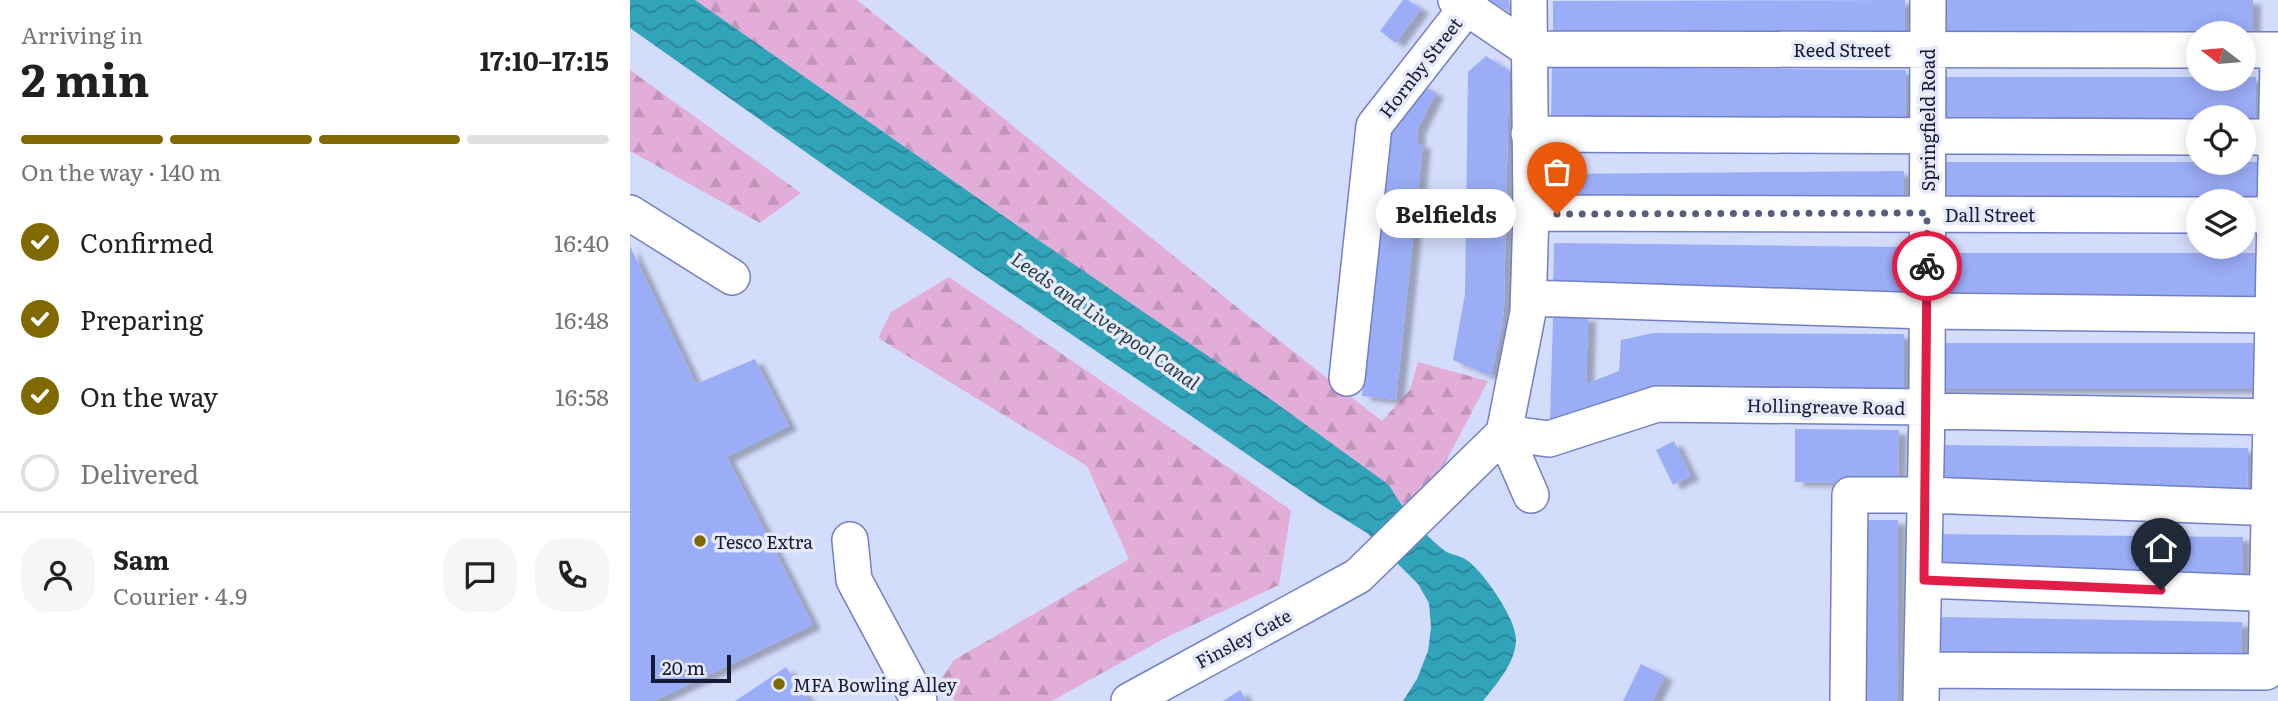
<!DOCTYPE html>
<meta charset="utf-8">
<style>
:root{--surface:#fff;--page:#f6f6f6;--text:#202124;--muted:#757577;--line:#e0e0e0;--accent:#806900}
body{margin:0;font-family:Literata,serif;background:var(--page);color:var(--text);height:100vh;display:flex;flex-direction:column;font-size:26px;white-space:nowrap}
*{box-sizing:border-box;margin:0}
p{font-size:23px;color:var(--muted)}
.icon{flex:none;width:38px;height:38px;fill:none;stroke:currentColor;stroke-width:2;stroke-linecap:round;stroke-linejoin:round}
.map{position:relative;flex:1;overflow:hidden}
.sheet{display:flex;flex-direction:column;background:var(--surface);width:630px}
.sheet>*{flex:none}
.needle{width:46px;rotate:286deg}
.controls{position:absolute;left:1556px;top:21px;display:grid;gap:14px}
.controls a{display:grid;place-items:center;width:70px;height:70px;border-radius:50%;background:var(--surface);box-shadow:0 4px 18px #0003;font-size:35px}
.scale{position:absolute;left:21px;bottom:18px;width:80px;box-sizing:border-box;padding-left:7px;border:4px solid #151a36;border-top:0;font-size:19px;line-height:24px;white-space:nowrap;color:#151a36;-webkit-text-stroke:5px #e5e9f9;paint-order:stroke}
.pin{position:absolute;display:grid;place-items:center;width:60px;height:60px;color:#fff;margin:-72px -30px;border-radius:50% 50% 50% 0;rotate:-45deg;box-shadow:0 0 7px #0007}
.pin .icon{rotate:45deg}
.courier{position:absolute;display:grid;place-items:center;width:70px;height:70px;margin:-35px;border:5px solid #e11d48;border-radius:50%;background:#fff;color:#222;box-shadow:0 2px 9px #0007}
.bubble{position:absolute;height:49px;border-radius:24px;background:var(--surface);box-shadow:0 4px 18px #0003;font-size:23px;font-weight:700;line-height:49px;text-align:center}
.summary em{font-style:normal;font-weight:700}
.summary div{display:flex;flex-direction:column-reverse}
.summary{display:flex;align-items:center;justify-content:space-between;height:119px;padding:0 21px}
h1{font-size:46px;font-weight:700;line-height:52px}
.bar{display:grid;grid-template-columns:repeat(4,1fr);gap:10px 7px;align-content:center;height:84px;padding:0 21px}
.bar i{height:9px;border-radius:5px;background:var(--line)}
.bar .current{background:var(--accent)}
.bar p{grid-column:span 4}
.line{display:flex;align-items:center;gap:18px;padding:0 21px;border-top:2px solid var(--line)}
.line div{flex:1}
.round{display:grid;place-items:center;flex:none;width:74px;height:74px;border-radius:28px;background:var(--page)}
ol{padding:0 21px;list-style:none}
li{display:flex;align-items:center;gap:21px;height:77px}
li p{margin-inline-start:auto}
li .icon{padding:7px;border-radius:50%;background:var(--accent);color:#fff;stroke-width:4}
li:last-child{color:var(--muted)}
li i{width:38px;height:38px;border:4px solid var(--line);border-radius:50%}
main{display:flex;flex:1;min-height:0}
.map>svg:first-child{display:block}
.forest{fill:url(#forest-firs)}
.water{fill:url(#water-waves)}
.building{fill:#9cadf8;filter:url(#shadow)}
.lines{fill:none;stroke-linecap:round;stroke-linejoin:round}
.minor-casing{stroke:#707fc7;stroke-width:38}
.minor{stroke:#fff;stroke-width:35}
.done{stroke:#585e7b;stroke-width:7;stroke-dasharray:0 12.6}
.route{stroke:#e11d48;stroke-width:9}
.poi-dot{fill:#806900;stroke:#e5e9f9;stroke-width:2.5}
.labels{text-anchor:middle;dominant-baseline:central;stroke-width:7;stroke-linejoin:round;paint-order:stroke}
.street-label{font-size:18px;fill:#151a36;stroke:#e5e9f9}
.poi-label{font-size:18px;fill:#151a36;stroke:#e5e9f9;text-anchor:start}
.water-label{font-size:19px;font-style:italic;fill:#263f44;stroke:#e5e9f9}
</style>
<main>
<section class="sheet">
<div class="summary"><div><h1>2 min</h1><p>Arriving in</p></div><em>17:10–17:15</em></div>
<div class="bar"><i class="current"></i><i class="current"></i><i class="current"></i><i></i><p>On the way · 140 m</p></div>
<ol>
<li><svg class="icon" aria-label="check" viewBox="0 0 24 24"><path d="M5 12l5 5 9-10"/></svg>Confirmed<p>16:40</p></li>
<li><svg class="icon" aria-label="check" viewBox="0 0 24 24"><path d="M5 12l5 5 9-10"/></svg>Preparing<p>16:48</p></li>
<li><svg class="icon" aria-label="check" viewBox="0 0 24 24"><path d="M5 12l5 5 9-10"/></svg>On the way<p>16:58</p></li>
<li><i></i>Delivered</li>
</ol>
<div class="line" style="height:126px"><a class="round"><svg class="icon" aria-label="person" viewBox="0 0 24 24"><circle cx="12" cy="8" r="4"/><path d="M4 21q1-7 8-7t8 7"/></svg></a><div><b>Sam</b><p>Courier · 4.9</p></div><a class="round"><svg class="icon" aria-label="chat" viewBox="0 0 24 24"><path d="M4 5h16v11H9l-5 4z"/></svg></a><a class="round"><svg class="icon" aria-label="phone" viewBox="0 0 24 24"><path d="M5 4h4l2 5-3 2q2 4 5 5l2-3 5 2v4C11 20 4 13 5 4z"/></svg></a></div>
</section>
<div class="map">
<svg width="1648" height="701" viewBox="0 0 1648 701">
<defs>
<pattern id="forest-firs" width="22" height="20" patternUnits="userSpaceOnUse" patternTransform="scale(1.75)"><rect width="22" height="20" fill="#e2aed7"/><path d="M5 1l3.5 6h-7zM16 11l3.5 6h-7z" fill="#c195b9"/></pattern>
<pattern id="water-waves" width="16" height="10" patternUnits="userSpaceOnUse" patternTransform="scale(1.75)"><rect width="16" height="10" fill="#32a4ba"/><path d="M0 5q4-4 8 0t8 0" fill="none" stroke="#298598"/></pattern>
<filter id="shadow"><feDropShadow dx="8" dy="4.5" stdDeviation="2" flood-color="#0004"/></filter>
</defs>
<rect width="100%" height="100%" fill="#d3dcfb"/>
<!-- forest -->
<path class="forest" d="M65,0H227L618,316L752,421L780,390L788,362L858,381L814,465L773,507L385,224Z
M0,70L171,193L130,223L0,151Z
M319,277L661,510L649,585L535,638L422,701H325L310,681L324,660L499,559L457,466L248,338L261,312Z"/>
<!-- water -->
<path class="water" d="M0,0H65L385,224L632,393L759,485C771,507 794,535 815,551C821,555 829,555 835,559C852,569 887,620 886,640C885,664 867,683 853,701H773L787,679L798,651L801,628L799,603L788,584L737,533L690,504L221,184L0,28Z"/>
<!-- building -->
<path class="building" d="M773,0H778L791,9L766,43L750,31Z
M856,0H879V11Z
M1275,0V37L923,39V1Z
M1307,0H1623V38L1614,33L1306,38Z
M856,56L879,71L874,307L872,326L861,376L823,360L835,294L838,72Z
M922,67L1276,70L1275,120L921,117Z
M1310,77H1626V123H1614V117H1568V123L1310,124Z
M784,81L806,93L788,129L787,144H793L766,400L732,396L754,132Z
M1313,162H1629L1630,208L1614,201L1313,208Z
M1274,171V207L920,211V174Z
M924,243L1274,247V298L923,294Z
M0,246L66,384L125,359L159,426L97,457L183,625L24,701H0Z
M1308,253H1625V299H1309Z
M923,317H958L956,384L989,371L991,340L1024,333L1274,334V388L1028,384L920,421Z
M1307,343H1623V389H1306Z
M1165,429L1269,430L1268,483L1165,482Z
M1044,441L1061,476L1043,485L1026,450Z
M1306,445L1618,448L1617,491L1306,488Z
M1232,520H1268V701H1221Z
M1305,534L1613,537V582L1305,579Z
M1305,617L1612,622L1611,662L1304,657Z
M1011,664L1035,676L1023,701H993Z
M156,667L179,701H105Z
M610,690L617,701H593Z"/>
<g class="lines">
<defs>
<path id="minor" d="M826,0L898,49L1568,50
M1614,50H1648
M899,134L1568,137
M1614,137H1648
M0,213L102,277
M901,213L1568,215
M1614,215H1648
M899,298L1297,311L1648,315
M717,378L744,126L837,7
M874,433L919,439L1027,404L1294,407L1297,411L1648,417
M874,433L898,312L901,213L899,0
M874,433L901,495
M220,540L224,580L289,701
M1294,580L1648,594
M1292,670L1636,672L1648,59
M499,701L728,576L874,433
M1218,701L1220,495H1295L1648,508
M1291,701L1297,411L1298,0"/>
</defs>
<!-- minor casing -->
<use href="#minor" class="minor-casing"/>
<!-- minor -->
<use href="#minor" class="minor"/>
</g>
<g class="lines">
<!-- done -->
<path class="done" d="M927,214L1297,213V266"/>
<!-- route -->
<path class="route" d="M1297,266L1294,580L1531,590"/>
</g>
<!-- markers -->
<g class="poi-dot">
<circle cx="70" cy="541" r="7"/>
<circle cx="149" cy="684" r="7"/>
</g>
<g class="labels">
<!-- street labels -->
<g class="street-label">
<text x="1212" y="49">Reed Street</text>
<text transform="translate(790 67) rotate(-52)">Hornby Street</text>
<text transform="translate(1297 120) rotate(-90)">Springfield Road</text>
<text x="1360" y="214">Dall Street</text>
<text transform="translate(1196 406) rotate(1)">Hollingreave Road</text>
<text transform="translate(613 638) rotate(-28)">Finsley Gate</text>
</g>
<!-- poi labels -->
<g class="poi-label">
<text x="84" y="541">Tesco Extra</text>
<text x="163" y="684">MFA Bowling Alley</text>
</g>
<!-- water labels -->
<g class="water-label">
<text transform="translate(476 320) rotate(35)">Leeds and Liverpool Canal</text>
</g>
</g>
</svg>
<div class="controls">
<a><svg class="needle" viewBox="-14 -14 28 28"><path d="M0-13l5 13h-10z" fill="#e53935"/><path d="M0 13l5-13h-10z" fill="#757577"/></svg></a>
<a><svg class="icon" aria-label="locate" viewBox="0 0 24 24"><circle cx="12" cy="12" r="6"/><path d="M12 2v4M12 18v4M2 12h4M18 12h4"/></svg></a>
<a><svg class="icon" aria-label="layers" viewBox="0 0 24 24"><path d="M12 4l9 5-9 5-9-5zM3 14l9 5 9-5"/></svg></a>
</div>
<div class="scale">20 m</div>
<div class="pin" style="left:927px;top:214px;background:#ea580c"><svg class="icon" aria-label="bag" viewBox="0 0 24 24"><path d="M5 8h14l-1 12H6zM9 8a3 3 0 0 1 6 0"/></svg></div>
<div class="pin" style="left:1531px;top:590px;background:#1f2937"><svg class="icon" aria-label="home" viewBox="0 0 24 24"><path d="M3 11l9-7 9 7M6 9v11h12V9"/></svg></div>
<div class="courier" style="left:1297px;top:266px"><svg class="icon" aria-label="bike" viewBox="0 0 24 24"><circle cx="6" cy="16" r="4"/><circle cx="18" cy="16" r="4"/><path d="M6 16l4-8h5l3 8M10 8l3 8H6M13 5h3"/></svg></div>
<div class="bubble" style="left:746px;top:189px;width:140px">Belfields</div>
</div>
</main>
